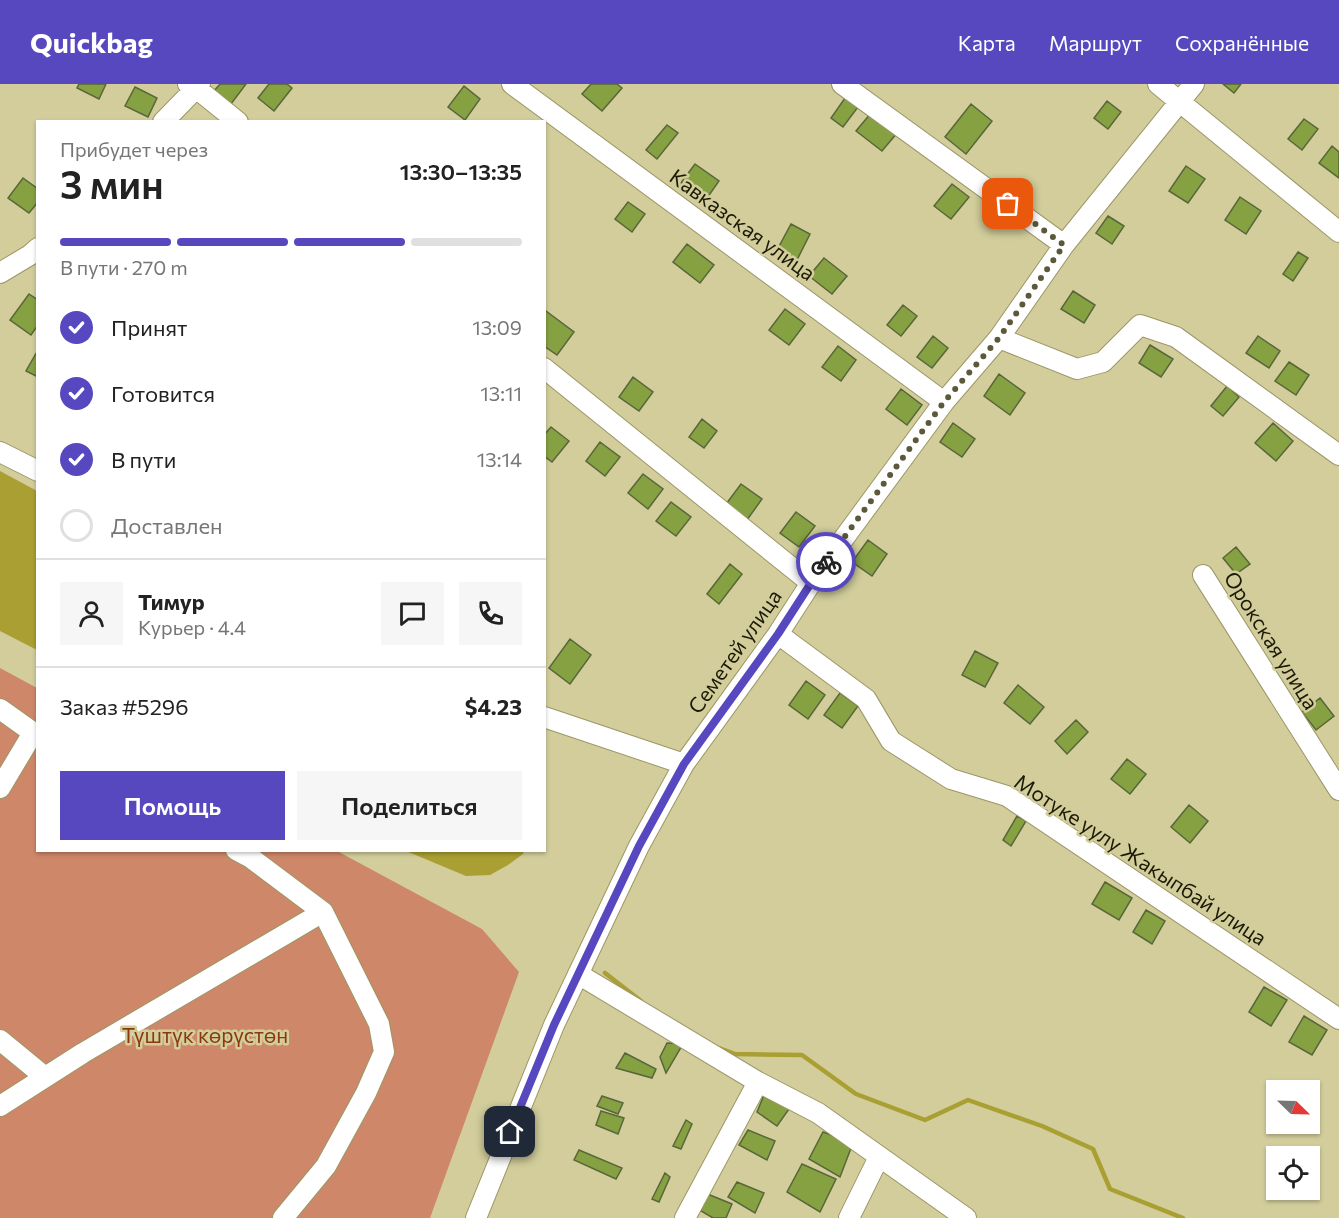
<!DOCTYPE html>
<html lang="ru">
<meta charset="utf-8">
<style>
:root{--surface:#fff;--page:#f6f6f6;--text:#222;--muted:#767676;--line:#e0e0e0;--accent:#5748c0}
body{margin:0;font-family:Commissioner,sans-serif;background:var(--page);color:var(--text);height:100vh;display:flex;flex-direction:column;font-size:22px;white-space:nowrap}
*{box-sizing:border-box;margin:0}
p{font-size:20px;color:var(--muted)}
.icon{flex:none;width:33px;height:33px;fill:none;stroke:currentColor;stroke-width:2;stroke-linecap:round;stroke-linejoin:round}
.map{position:relative;flex:1;overflow:hidden}
.details{position:absolute;left:36px;top:36px;width:510px;height:732px;display:flex;flex-direction:column;background:var(--surface);border-radius:0px;box-shadow:0 2px 4px #0004}
.details>*{flex:none}
.needle{width:39px;rotate:113deg}
.buttons{position:absolute;left:1266px;top:996px;display:grid;gap:12px}
.buttons a{display:grid;place-items:center;width:54px;height:54px;border-radius:0px;background:var(--surface);box-shadow:0 2px 4px #0004;font-size:30px}
.pin{position:absolute;display:grid;place-items:center;width:51px;height:51px;color:#fff;margin:-26px;border-radius:12px;box-shadow:0 3px 9px #0006}
.courier{position:absolute;display:grid;place-items:center;width:60px;height:60px;margin:-30px;border:4px solid #5748c0;border-radius:50%;background:#fff;color:#222;box-shadow:0 2px 8px #0007}
.summary em{font-style:normal;font-weight:600}
.summary div{display:flex;flex-direction:column-reverse}
.summary{display:flex;align-items:center;justify-content:space-between;height:102px;padding:0 24px}
h1{font-size:39px;font-weight:600;line-height:45px}
.bar{display:grid;grid-template-columns:repeat(4,1fr);gap:9px 6px;align-content:center;height:72px;padding:0 24px}
.bar i{height:8px;border-radius:4px;background:var(--line)}
.bar .current{background:var(--accent)}
.bar p{grid-column:span 4}
.line{display:flex;align-items:center;gap:15px;padding:0 24px;border-top:2px solid var(--line)}
.line div{flex:1}
.round{display:grid;place-items:center;flex:none;width:63px;height:63px;border-radius:0px;background:var(--page)}
ol{padding:0 24px;list-style:none}
li{display:flex;align-items:center;gap:18px;height:66px}
li p{margin-inline-start:auto}
li .icon{padding:6px;border-radius:50%;background:var(--accent);color:#fff;stroke-width:4}
li:last-child{color:var(--muted)}
li i{width:33px;height:33px;border:3px solid var(--line);border-radius:50%}
.cta{display:flex;gap:12px;margin-top:auto;padding:12px 24px}
.cta a{flex:1;height:69px;border-radius:0px;background:var(--accent);color:#fff;font-size:24px;font-weight:600;line-height:69px;text-align:center}
.cta a+a{background:var(--page);color:var(--text)}
header{display:flex;align-items:center;gap:36px;box-sizing:border-box;height:84px;padding:0 30px;background:var(--accent);color:#fff}
header strong{font-size:28px}
nav{display:flex;gap:33px;margin-inline-start:auto;font-size:21px}
.map>svg:first-child{display:block}
.green{fill:#cf8769}
.water{fill:#aa9f32}
.lines{fill:none;stroke-linecap:round;stroke-linejoin:round}
.stream{stroke:#aa9f32;stroke-width:4.5}
.building{fill:#86a142;stroke:#58663a;stroke-width:1.5}
.minor-casing{stroke:#9c9766;stroke-width:22}
.minor{stroke:#fff;stroke-width:20}
.done{stroke:#5c593b;stroke-width:6;stroke-dasharray:0 10.8}
.route{stroke:#5748c0;stroke-width:8}
.labels{text-anchor:middle;dominant-baseline:central;stroke-width:5;stroke-linejoin:round;paint-order:stroke}
.street-label{font-size:21px;fill:#1c1a07;stroke:#d2cd9b}
.park-label{font-size:21px;fill:#8c380d;stroke:#d2cd9b}
</style>
<header>
<strong>Quickbag</strong>
<nav><a>Карта</a><a>Маршрут</a><a>Сохранённые</a></nav>
</header>
<div class="map">
<svg width="1339" height="1134" viewBox="0 0 1339 1134">
<rect width="100%" height="100%" fill="#d2cd9b"/>
<!-- green -->
<path class="green" d="M0,584L37,604L38,766L337,767L482,845L519,888L430,1134H0Z"/>
<!-- water -->
<path class="water" d="M0,387L37,407V566L0,547Z
M406,767L524,766V767L523,770L508,781L490,791L466,792Z"/>
<g class="lines">
<!-- stream -->
<path class="stream" d="M605,889L641,917
M719,964L735,970L802,971L856,1010L925,1036L968,1016L1042,1042L1093,1065L1110,1105L1183,1134"/>
</g>
<!-- building -->
<path class="building" d="M79,0H106L99,15L77,4Z
M220,0H246L231,20L214,7Z
M269,0H287L292,4L274,27L258,14Z
M591,0H617L622,4L602,27L582,10Z
M1223,0H1241L1234,9Z
M464,2L480,15L465,36L448,23Z
M135,3L157,14L148,33L125,22Z
M845,14L858,23L843,43L831,34Z
M1107,17L1121,28L1108,45L1094,34Z
M971,20L992,37L966,70L945,53Z
M871,29L897,49L882,67L856,47Z
M1304,35L1318,45L1302,66L1288,55Z
M667,41L678,49L657,75L646,66Z
M1332,62L1339,68V94L1319,79Z
M695,80L719,97L705,117L680,100Z
M1186,82L1205,95L1188,119L1169,107Z
M23,94L38,105V118L29,129L8,114Z
M952,100L969,113L951,135L934,122Z
M1240,113L1261,127L1246,150L1225,136Z
M628,118L645,130L632,148L615,135Z
M1108,132L1124,142L1112,160L1096,149Z
M791,140L810,150L796,178L776,168Z
M687,160L714,181L700,199L673,178Z
M1298,168L1308,174L1293,197L1283,190Z
M824,174L847,192L832,210L809,192Z
M1073,207L1095,221L1084,239L1061,225Z
M29,210L38,216V241L31,251L10,236Z
M903,221L917,232L901,252L887,241Z
M785,225L805,240L789,261L769,246Z
M546,227L574,248L557,271L544,262V229Z
M933,252L948,264L932,284L917,273Z
M1258,252L1280,267L1269,284L1246,269Z
M1150,261L1173,275L1161,293L1139,279Z
M838,262L856,276L841,297L822,283Z
M38,266V293L26,287Z
M1289,278L1309,291L1296,311L1275,297Z
M999,290L1025,309L1010,331L984,312Z
M633,293L653,308L639,327L619,313Z
M1227,302L1239,313L1223,332L1211,322Z
M901,305L922,321L907,341L886,325Z
M702,335L717,347L704,364L689,353Z
M953,339L975,355L962,373L940,358Z
M1273,339L1293,357L1276,377L1255,359Z
M551,343L569,357L552,378L544,372V351Z
M600,358L620,373L605,392L586,377Z
M643,390L663,405L648,425L628,409Z
M741,400L762,415L747,436L726,420Z
M671,418L691,433L676,452L656,437Z
M796,428L815,442L799,463L780,449Z
M868,456L887,470L872,492L852,478Z
M1236,463L1250,480L1236,490L1223,474Z
M730,480L742,490L719,520L707,510Z
M570,555L591,571L570,600L549,584Z
M975,567L998,579L985,603L962,591Z
M806,597L825,611L808,635L789,621Z
M1018,601L1044,623L1030,640L1004,619Z
M840,609L858,622L842,644L824,631Z
M1320,614L1334,632L1316,646L1302,628Z
M1076,636L1088,648L1067,670L1055,657Z
M1127,675L1146,690L1130,710L1111,695Z
M1189,721L1208,737L1190,759L1171,743Z
M1017,732L1026,737L1011,762L1003,756Z
M1105,798L1132,814L1119,836L1092,820Z
M1146,826L1165,837L1152,860L1133,848Z
M1264,903L1287,916L1271,942L1249,928Z
M1304,932L1327,946L1312,971L1289,958Z
M667,959L683,960L666,989L660,973Z
M625,969L656,985L652,994L616,984Z
M764,1011L794,1018L777,1042L757,1028Z
M602,1012L623,1019L618,1030L597,1022Z
M601,1027L624,1034L618,1050L596,1041Z
M686,1036L692,1040L681,1065L673,1062Z
M748,1046L775,1057L767,1076L739,1061Z
M823,1048L853,1059L840,1093L809,1075Z
M579,1066L622,1084L616,1095L574,1076Z
M802,1080L836,1095L820,1128L787,1108Z
M665,1089L670,1093L659,1118L652,1115Z
M737,1098L764,1109L755,1129L728,1113Z
M705,1109L732,1120L726,1134H713L696,1124Z"/>
<g class="lines">
<defs>
<path id="minor" d="M188,0L196,4L238,38
M512,0L944,318
M842,0L1064,161
M1158,0L1339,148
M163,38L200,0
M0,189L30,171L38,164
M999,254L1077,285L1103,278L1140,241L1176,253L1339,371
M544,284L811,499
M0,368L38,387
M1203,491L1339,706
M778,550L866,615L891,657L951,695L1007,712L1339,935
M0,625L38,652
M544,633L684,680
M0,704L33,649
M236,766L251,774L323,828L379,940L384,968L366,1009L326,1082L283,1134
M578,890L758,998L818,1029L966,1134
M0,956L45,993
M0,1022L83,969L323,828
M476,1134L554,941L639,762L684,680L778,550L811,499L944,318L999,254L1064,161L1194,0
M685,1134L758,998
M849,1134L879,1073"/>
</defs>
<!-- minor casing -->
<use href="#minor" class="minor-casing"/>
<!-- minor -->
<use href="#minor" class="minor"/>
</g>
<g class="lines">
<!-- done -->
<path class="done" d="M826,478L944,318L999,254L1064,161L1008,120"/>
<!-- route -->
<path class="route" d="M510,1048L554,941L639,762L684,680L778,550L811,499L826,478"/>
</g>
<g class="labels">
<!-- street labels -->
<g class="street-label">
<text transform="translate(743 140) rotate(36)">Кавказская улица</text>
<text transform="translate(1272 556) rotate(58)">Орокская улица</text>
<text transform="translate(734 567) rotate(-55)">Семетей улица</text>
<text transform="translate(1141 775) rotate(33)">Мотуке уулу Жакыпбай улица</text>
</g>
<!-- park labels -->
<g class="park-label">
<text x="205" y="950">Түштүк көрүстөн</text>
</g>
</g>
</svg>
<div class="buttons">
<a><svg class="needle" viewBox="-14 -14 28 28"><path d="M0-13l5 13h-10z" fill="#e53935"/><path d="M0 13l5-13h-10z" fill="#767676"/></svg></a>
<a><svg class="icon" aria-label="locate" viewBox="0 0 24 24"><circle cx="12" cy="12" r="6"/><path d="M12 2v4M12 18v4M2 12h4M18 12h4"/></svg></a>
</div>
<div class="pin" style="left:1008px;top:120px;background:#ea580c"><svg class="icon" aria-label="bag" viewBox="0 0 24 24"><path d="M5 8h14l-1 12H6zM9 8a3 3 0 0 1 6 0"/></svg></div>
<div class="pin" style="left:510px;top:1048px;background:#1f2937"><svg class="icon" aria-label="home" viewBox="0 0 24 24"><path d="M3 11l9-7 9 7M6 9v11h12V9"/></svg></div>
<div class="courier" style="left:826px;top:478px"><svg class="icon" aria-label="bike" viewBox="0 0 24 24"><circle cx="6" cy="16" r="4"/><circle cx="18" cy="16" r="4"/><path d="M6 16l4-8h5l3 8M10 8l3 8H6M13 5h3"/></svg></div>
<section class="details">
<div class="summary"><div><h1>3 мин</h1><p>Прибудет через</p></div><em>13:30–13:35</em></div>
<div class="bar"><i class="current"></i><i class="current"></i><i class="current"></i><i></i><p>В пути · 270 m</p></div>
<ol>
<li><svg class="icon" aria-label="check" viewBox="0 0 24 24"><path d="M5 12l5 5 9-10"/></svg>Принят<p>13:09</p></li>
<li><svg class="icon" aria-label="check" viewBox="0 0 24 24"><path d="M5 12l5 5 9-10"/></svg>Готовится<p>13:11</p></li>
<li><svg class="icon" aria-label="check" viewBox="0 0 24 24"><path d="M5 12l5 5 9-10"/></svg>В пути<p>13:14</p></li>
<li><i></i>Доставлен</li>
</ol>
<div class="line" style="height:108px"><a class="round"><svg class="icon" aria-label="person" viewBox="0 0 24 24"><circle cx="12" cy="8" r="4"/><path d="M4 21q1-7 8-7t8 7"/></svg></a><div><b>Тимур</b><p>Курьер · 4.4</p></div><a class="round"><svg class="icon" aria-label="chat" viewBox="0 0 24 24"><path d="M4 5h16v11H9l-5 4z"/></svg></a><a class="round"><svg class="icon" aria-label="phone" viewBox="0 0 24 24"><path d="M5 4h4l2 5-3 2q2 4 5 5l2-3 5 2v4C11 20 4 13 5 4z"/></svg></a></div>
<div class="line" style="height:78px"><div>Заказ #5296</div><b>$4.23</b></div>
<div class="cta"><a>Помощь</a><a>Поделиться</a></div>
</section>
</div>
